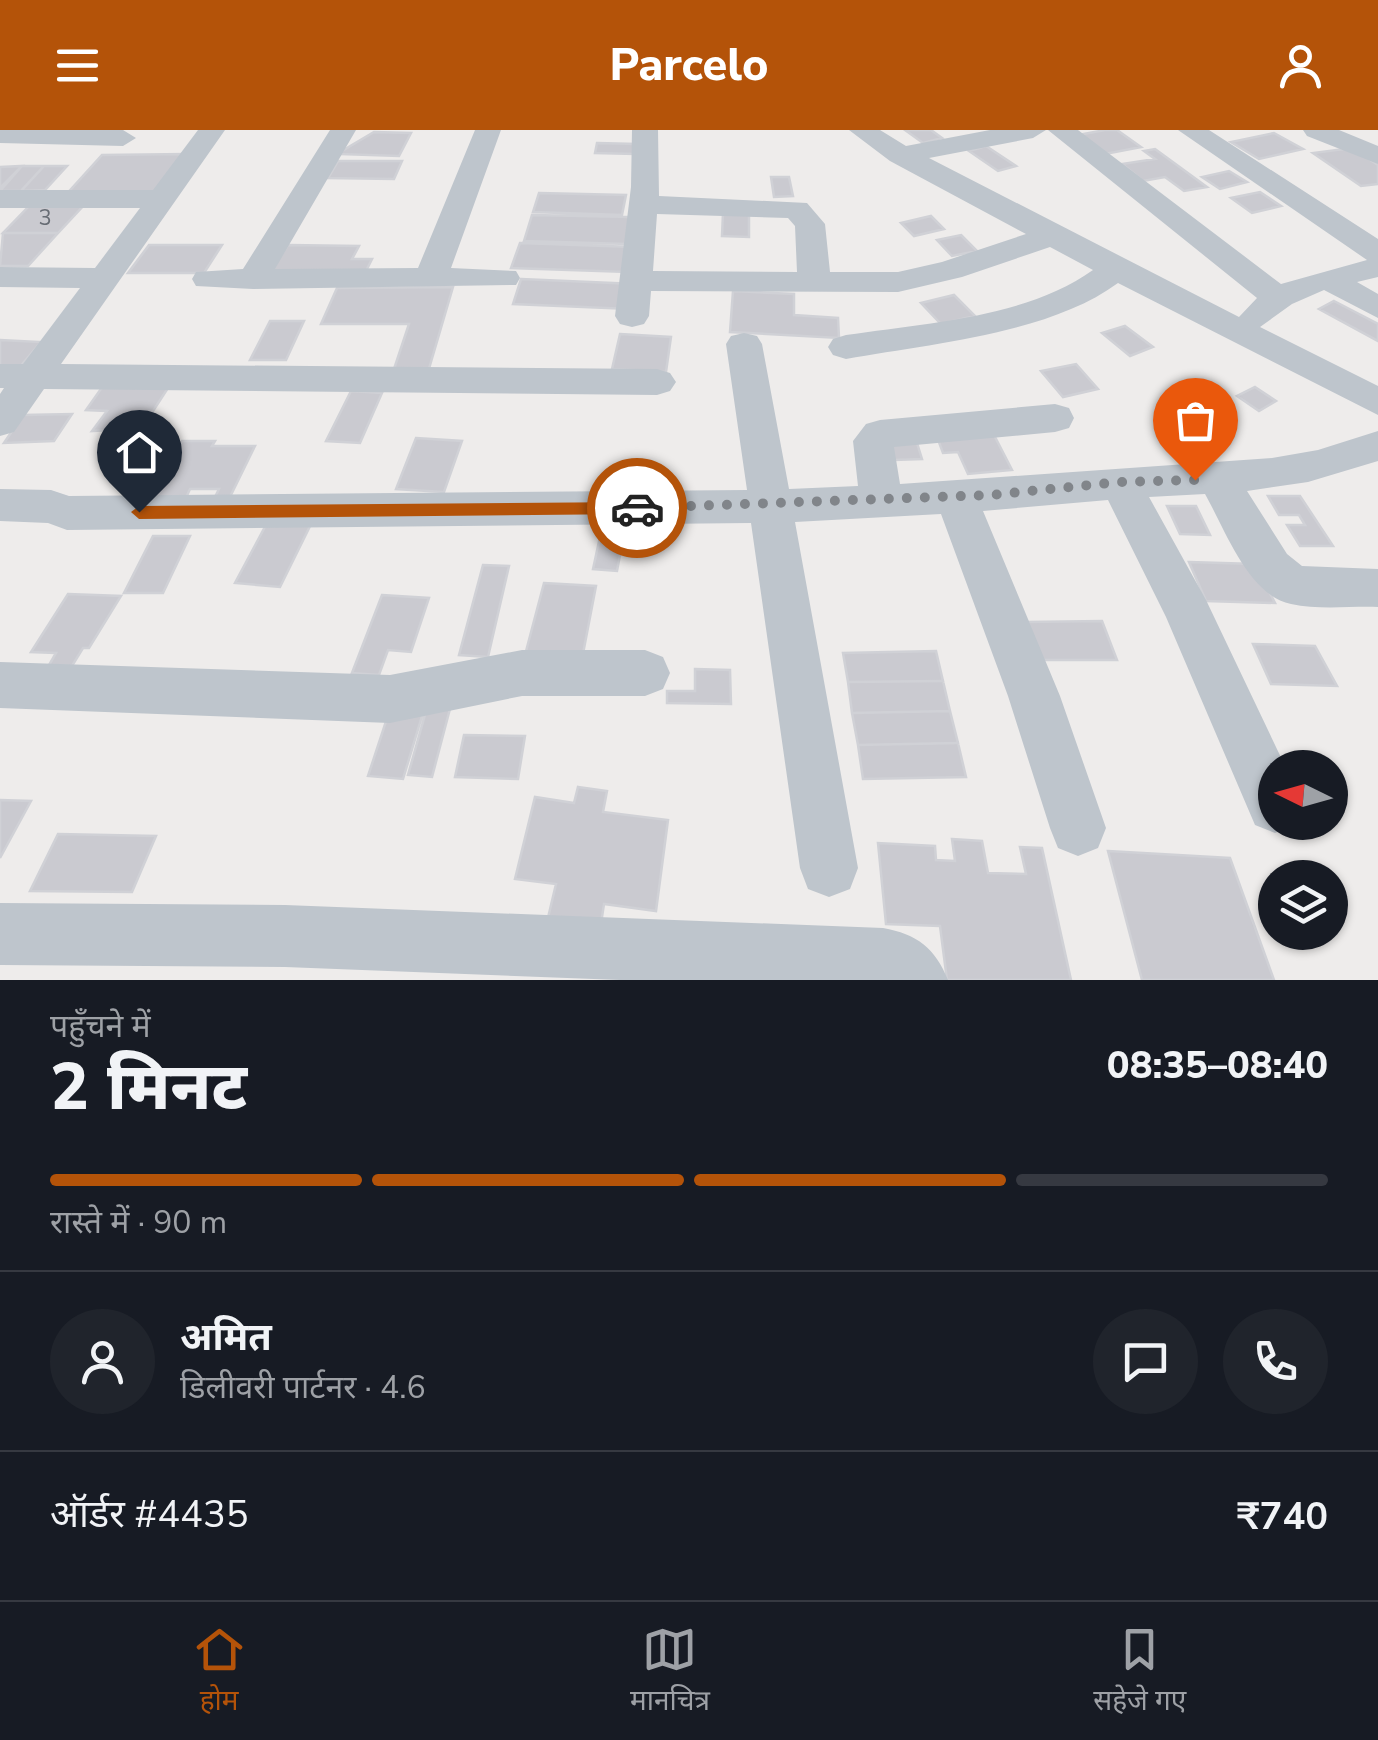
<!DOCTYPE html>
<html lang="hi">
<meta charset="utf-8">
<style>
:root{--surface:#171b24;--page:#20242c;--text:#f1f3f6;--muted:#9ea1a6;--line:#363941;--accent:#b45309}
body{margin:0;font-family:"Nunito Sans","Noto Sans Devanagari",sans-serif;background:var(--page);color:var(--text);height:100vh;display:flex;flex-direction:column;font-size:38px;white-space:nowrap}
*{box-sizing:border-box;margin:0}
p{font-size:32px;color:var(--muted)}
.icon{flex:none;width:55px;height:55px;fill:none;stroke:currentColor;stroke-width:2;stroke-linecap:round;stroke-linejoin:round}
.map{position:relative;height:850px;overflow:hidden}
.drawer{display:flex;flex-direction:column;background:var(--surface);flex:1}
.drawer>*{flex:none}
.needle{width:65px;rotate:275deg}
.tools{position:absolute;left:1258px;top:620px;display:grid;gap:20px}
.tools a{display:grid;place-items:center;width:90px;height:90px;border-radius:50%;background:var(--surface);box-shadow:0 2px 8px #0004;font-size:50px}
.pin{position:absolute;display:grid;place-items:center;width:85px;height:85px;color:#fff;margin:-102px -42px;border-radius:50% 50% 50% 0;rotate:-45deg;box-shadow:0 0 10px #0007}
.pin .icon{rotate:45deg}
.courier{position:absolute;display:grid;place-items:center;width:100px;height:100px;margin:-50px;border:8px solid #b45309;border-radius:50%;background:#fff;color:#222;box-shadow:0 2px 12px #0007}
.headline em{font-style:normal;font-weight:800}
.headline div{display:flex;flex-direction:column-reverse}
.headline{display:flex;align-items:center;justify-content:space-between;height:170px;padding:0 50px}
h1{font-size:65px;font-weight:800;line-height:75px}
.bar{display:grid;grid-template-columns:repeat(4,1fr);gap:15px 10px;align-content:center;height:120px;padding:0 50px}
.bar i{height:12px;border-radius:8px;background:var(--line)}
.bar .on{background:var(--accent)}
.bar p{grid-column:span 4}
.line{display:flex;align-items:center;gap:25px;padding:0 50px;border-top:2px solid var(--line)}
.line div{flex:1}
.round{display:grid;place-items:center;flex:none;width:105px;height:105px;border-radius:52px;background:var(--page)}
header{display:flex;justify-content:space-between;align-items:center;height:130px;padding:0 50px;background:var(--accent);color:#fff;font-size:45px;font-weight:800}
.tab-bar{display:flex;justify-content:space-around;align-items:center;height:140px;border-top:2px solid var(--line);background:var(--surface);font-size:28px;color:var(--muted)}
.tab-bar a{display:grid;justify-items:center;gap:5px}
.tab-bar .on{color:var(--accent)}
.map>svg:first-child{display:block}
.building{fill:#cacad0;stroke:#d0d1d6;stroke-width:2.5}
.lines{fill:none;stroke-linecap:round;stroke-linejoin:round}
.street{fill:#bec5cc;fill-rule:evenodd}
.route{fill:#b45309}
.done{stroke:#81858a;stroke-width:10;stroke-dasharray:0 18}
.labels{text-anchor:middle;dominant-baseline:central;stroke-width:8;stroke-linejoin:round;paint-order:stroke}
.far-number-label{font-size:22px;fill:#676c74}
</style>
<header><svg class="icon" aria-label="menu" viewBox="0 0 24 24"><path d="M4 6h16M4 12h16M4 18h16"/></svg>Parcelo<svg class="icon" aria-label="person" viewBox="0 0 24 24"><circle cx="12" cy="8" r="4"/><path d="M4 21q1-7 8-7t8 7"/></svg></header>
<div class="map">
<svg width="1378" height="850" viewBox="0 0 1378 850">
<rect width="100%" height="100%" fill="#eeeceb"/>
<!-- building -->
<path class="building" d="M905,0H931L942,8L923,13Z
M1105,0H1117L1141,17L1100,25L1073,6Z
M374,2L411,3L399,26L337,24Z
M1274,3L1303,19L1259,29L1231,12Z
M597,13L636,14L635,24L595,23Z
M986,16L1016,36L998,41L969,21Z
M1352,18L1378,35V54L1361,56L1313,23Z
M1155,19L1207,57L1184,61L1165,47L1143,51L1122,34L1155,29L1144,21Z
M185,24L154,65L64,67L102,25Z
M338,31H402L394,49L328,48Z
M22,36H44L21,61H0Z
M22,36L0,58V37Z
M44,36H67L45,60L21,61Z
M1229,41L1247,52L1220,59L1202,47Z
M771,47H789L793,66L774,67Z
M1260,62L1281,76L1252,83L1231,68Z
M539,63L626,65L622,85L533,82Z
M33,72L86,73L58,103H3Z
M723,83H749V107L722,106Z
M532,85L631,87L627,114L524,111Z
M931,86L944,99L914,106L901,93Z
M3,103H58L28,136H0Z
M961,105L977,121L952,126L937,110Z
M520,113L633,117L628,142L511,138Z
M149,115H222L204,143H128Z
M288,115L359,116L352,129H372L363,147L268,145Z
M521,149L635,154L630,179L513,174Z
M453,157L428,242H393L409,194H321L337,158Z
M733,161L794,164V185L838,188L839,208L730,202Z
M954,165L975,186L941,194L921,173Z
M1334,171L1378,194V211L1319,179Z
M270,191H304L286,230H250Z
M1125,196L1153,217L1130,226L1102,203Z
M620,204L671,207L666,242L612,239Z
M0,210L41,212L18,239L0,238Z
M1076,234L1098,259L1063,267L1041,241Z
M103,256L168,258L142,298L92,301L107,281L86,280Z
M1255,257L1276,271L1259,281L1237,266Z
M351,261L382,263L360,313L326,311Z
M72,284L54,311L4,313L23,285Z
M993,303L1012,340L968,344L958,322L943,323L937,307Z
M416,308L462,311L444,362L396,359Z
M182,311H215L212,316H255L228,371H213L219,359H190L184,372H148Z
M917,313L922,329L894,330L889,314Z
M1268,366H1300L1333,416H1300L1287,395H1305L1299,385H1279Z
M1167,376H1196L1210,405L1180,404Z
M268,391L311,394L280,457L235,453Z
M601,402L624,404L617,441L593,439Z
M153,406H190L163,463H124Z
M1189,432L1255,434L1275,473L1206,471Z
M483,435L509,436L488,527L459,525Z
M544,453L596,456L582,529L525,525Z
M68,464L121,466L89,518H83L72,536L49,535L56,523L31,522Z
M382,465L429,468L411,522L388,520L379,545L352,543Z
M1102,491L1117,530H1040L1028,492Z
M1253,514L1315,516L1337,556L1271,554Z
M936,521L943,551L848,552L843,523Z
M695,539L730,540L731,574L667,573V561H695Z
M943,551L950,581L852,583L848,552Z
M392,573L425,576L403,649L368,646Z
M428,574L451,575L432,647L408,645Z
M950,581L958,613L858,615L852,583Z
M464,605L525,606L518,649L455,647Z
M958,613L966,647L863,649L858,615Z
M578,657L607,661L603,682L668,690L656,781L604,774L600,800L547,792L556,754L515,749L535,667L574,673Z
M0,670L31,671L0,728Z
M58,704L156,706L132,762L30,761Z
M952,709L982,711L988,743L1026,744L1020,717L1042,718L1071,850H947L940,796L886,794L878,713L935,716L936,730L955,731Z
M1108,721L1230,728L1274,850H1142Z"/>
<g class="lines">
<!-- street -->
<path class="street" d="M0,0H123L136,8L123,16L0,13Z
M198,0H225L61,234L657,239L670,243L676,252L670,261L657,265L44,259L14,302L0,306V264L4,258H0V234H23L80,158L0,157V137L95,138L140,78H0V60H153Z
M330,0H356L275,139L418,138L475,0H501L451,138L516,141L520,148L516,155L253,159L196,156L192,149L196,142L243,139Z
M632,0H658L659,66L807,73L825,94L830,142H898L942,132L1026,104L890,31L849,0H880L906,16L990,0H1046L1033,8L929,28L1239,187L1257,168L1048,0H1078L1281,154L1367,130L1178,0H1209L1378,109V147L1357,152L1378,164V188L1324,160L1292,174L1260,197L1378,256V285L1118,153C1049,204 929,214 846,229L833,225L828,217L833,209L846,205C925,193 1026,188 1093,140L1050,117L962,147L898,162L651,161L649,186L644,194L632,197L620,194L615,186L631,57ZM657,84L788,88L795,96L797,142L653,141Z
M1303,0H1339L1378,16V34L1307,6Z
M744,203L757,206L762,214L789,359L858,356L853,311L866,294L880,290L1055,274L1069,278L1074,288L1069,298L1055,302L894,317L900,354L1272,328L1318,320L1378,301V331L1308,352L1247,361L1287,424L1302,436L1378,439V477C1350,476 1318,480 1291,474C1248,465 1225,399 1205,364L1149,367L1206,470L1286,638H1275V692L1295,695L1275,703L1255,695L1166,487L1108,370L983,381L1060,566L1106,698L1098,718L1078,726L1058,718L1050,698L1008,566L941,384L795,392L858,738L850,759L829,767L808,759L800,738L751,393L67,400L48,393L0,391V359L51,360L69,366L747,360L726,214L731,206Z
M522,520H645L663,527L670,543L663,559L645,566H522L390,593L0,578V532L390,545Z
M0,773L285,775L883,798C917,804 935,818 948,850H620L285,837L0,835Z"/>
</g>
<!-- route -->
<path class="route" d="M637,372L645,378L637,384L139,389L131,382L139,376Z"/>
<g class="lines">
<!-- done -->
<path class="done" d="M637,378L991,365L1120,352L1195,350"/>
</g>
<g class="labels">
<!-- far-number labels -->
<g class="far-number-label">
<text x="45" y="88">3</text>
</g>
</g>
</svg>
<div class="tools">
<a><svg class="needle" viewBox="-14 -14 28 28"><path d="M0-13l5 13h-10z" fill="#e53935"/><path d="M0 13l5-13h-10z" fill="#9ea1a6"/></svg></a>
<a><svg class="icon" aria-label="layers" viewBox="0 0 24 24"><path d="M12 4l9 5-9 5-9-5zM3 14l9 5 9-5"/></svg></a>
</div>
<div class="pin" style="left:1195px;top:350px;background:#ea580c"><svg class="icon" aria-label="bag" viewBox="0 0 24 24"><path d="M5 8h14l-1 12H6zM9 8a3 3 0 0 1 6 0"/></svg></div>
<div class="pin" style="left:139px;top:382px;background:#1f2937"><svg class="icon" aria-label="home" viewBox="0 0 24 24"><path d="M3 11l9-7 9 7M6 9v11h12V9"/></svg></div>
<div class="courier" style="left:637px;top:378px"><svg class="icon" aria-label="car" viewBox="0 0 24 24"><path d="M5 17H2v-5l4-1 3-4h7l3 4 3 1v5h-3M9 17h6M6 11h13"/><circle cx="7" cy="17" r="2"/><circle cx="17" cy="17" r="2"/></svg></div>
</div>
<section class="drawer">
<div class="headline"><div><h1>2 मिनट</h1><p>पहुँचने में</p></div><em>08:35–08:40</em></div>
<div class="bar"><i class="on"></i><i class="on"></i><i class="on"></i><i></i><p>रास्ते में · 90 m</p></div>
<div class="line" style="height:180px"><a class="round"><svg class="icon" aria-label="person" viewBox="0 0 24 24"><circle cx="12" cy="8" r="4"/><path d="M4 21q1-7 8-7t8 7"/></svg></a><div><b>अमित</b><p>डिलीवरी पार्टनर · 4.6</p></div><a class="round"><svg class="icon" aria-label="chat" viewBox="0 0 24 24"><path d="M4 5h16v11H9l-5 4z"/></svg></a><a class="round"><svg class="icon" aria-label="phone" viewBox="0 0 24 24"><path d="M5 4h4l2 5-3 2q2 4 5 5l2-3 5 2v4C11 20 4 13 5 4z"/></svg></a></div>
<div class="line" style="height:130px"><div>ऑर्डर #4435</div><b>₹740</b></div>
</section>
<nav class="tab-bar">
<a class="on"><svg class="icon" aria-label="home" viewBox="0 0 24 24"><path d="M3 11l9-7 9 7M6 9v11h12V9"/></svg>होम</a>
<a><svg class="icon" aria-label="map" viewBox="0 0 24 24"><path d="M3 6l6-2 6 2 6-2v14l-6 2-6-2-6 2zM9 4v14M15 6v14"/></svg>मानचित्र</a>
<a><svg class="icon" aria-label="saved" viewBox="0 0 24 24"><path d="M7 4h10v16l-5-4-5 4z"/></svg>सहेजे गए</a>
</nav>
